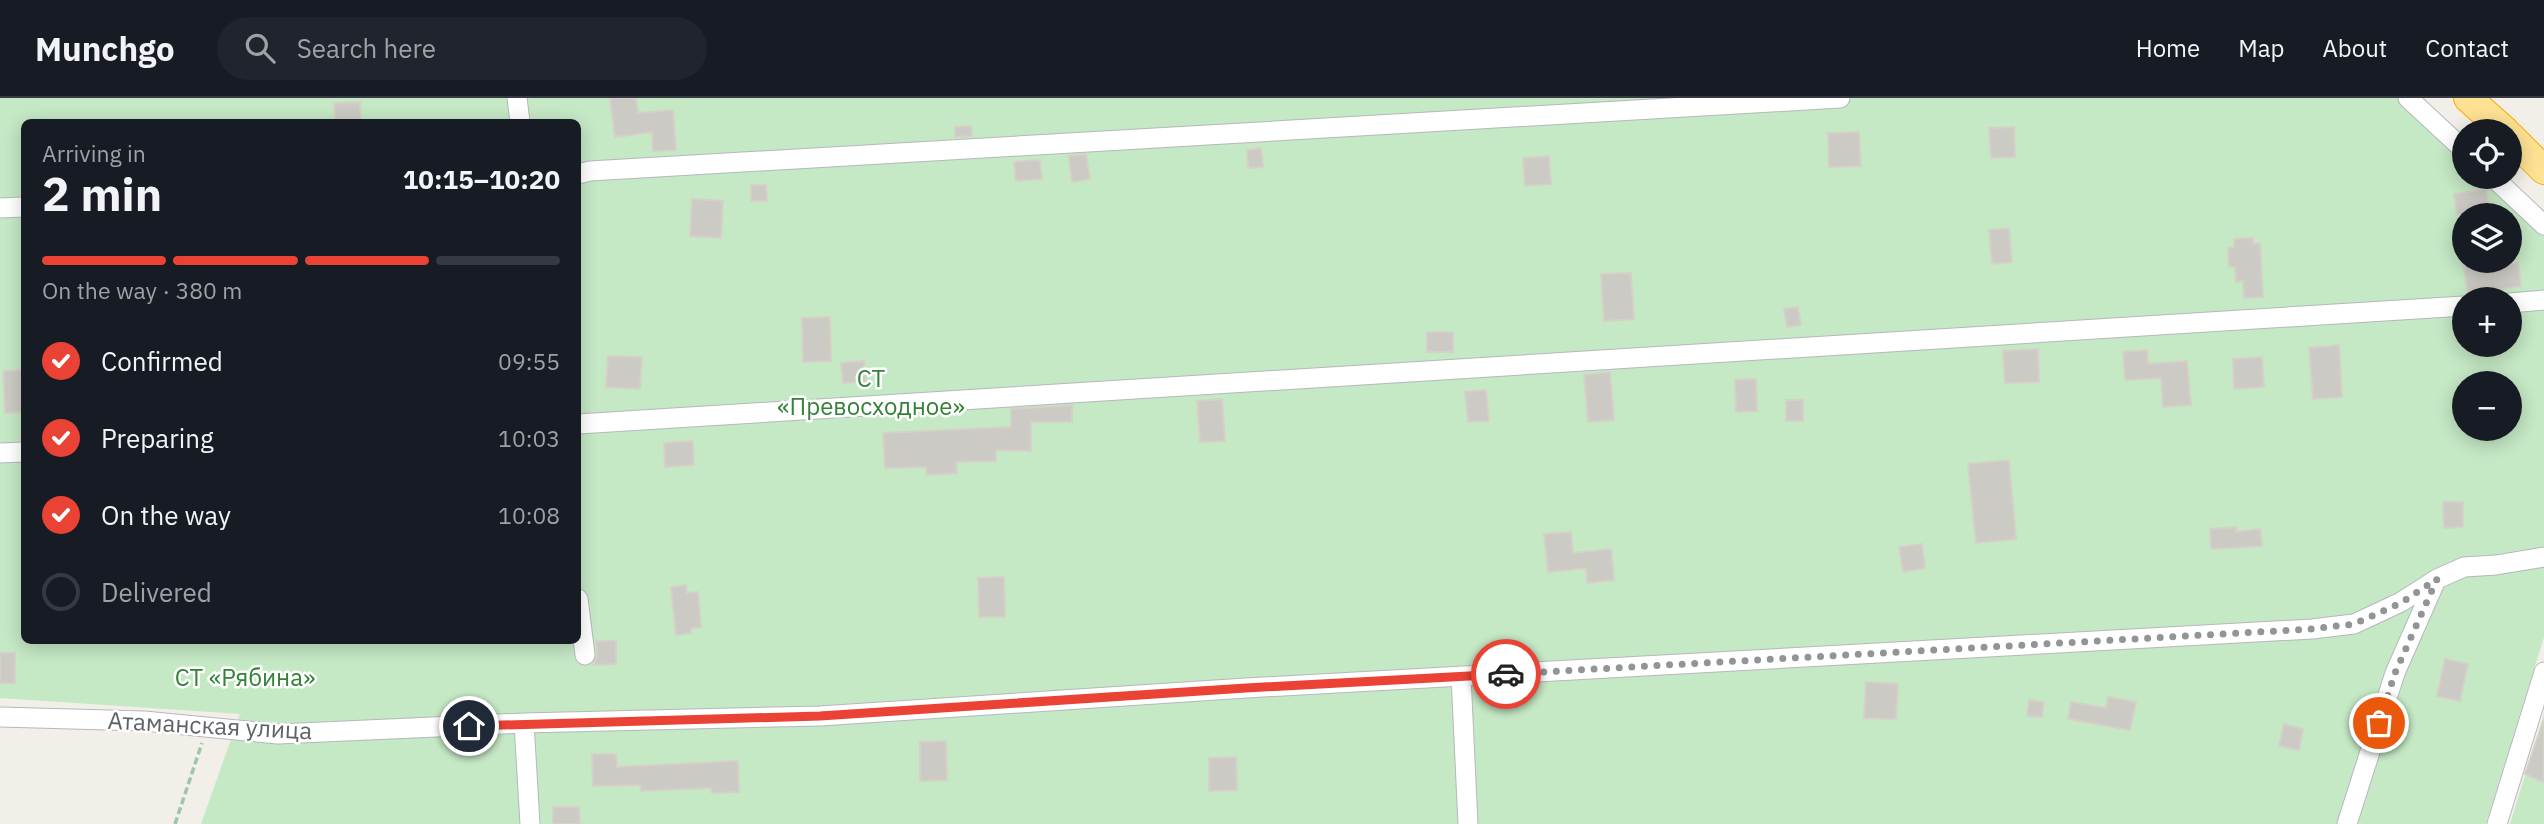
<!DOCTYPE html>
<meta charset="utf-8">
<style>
:root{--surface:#171b24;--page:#20242c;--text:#f1f3f6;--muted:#9ea1a6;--line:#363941;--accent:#ea4335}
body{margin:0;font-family:"IBM Plex Sans",sans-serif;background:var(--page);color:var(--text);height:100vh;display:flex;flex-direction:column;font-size:26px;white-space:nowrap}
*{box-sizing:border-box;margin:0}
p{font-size:23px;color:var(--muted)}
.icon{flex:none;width:38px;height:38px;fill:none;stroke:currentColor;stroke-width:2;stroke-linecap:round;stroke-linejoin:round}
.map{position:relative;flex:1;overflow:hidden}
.sheet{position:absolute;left:21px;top:21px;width:560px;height:525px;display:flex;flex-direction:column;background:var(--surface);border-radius:10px;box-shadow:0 4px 18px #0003}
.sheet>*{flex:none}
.buttons{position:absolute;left:2452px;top:21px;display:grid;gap:14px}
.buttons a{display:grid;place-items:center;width:70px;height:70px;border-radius:50%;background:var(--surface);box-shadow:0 4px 18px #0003;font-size:35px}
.pin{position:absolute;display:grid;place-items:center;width:60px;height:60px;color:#fff;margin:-30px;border:4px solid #fff;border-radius:50%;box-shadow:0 2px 7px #0007}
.courier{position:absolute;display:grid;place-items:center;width:70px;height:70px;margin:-35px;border:5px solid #ea4335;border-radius:50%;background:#fff;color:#222;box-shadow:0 2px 9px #0007}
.overview em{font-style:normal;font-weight:700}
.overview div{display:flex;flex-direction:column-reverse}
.overview{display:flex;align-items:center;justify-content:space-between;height:119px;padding:0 21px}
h1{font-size:46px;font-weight:700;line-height:52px}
.bar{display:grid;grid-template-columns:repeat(4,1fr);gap:10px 7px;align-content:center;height:84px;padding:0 21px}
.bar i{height:9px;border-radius:5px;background:var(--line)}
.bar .active{background:var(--accent)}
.bar p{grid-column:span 4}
ol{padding:0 21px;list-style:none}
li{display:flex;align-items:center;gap:21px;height:77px}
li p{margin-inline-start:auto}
li .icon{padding:7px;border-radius:50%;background:var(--accent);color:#fff;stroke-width:4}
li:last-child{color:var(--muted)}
li i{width:38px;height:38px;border:4px solid var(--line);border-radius:50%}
header{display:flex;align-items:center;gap:42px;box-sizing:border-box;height:98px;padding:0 35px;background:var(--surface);border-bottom:2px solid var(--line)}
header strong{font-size:33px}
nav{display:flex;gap:38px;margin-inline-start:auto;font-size:24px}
.search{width:490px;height:63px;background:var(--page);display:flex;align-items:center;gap:18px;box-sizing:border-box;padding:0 24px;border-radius:38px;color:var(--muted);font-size:26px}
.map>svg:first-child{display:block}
.green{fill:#c5e8c5;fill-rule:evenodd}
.building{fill:#cccac5;stroke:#d6d1c6;stroke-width:2}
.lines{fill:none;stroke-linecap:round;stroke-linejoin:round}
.minor-casing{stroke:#b5b8bc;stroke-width:21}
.highway-casing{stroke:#f9ab00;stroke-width:30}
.path{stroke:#9cc7a9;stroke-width:3.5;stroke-dasharray:7 3.5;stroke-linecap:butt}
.minor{stroke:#fff;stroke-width:19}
.highway{stroke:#fde293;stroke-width:28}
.done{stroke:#929495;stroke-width:7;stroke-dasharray:0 12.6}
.route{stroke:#ea4335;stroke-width:9}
.labels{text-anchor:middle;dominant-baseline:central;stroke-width:5;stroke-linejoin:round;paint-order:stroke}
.park-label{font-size:24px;fill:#348238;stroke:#fff}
.street-label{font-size:24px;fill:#5f6368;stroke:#fff}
</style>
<header>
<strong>Munchgo</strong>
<div class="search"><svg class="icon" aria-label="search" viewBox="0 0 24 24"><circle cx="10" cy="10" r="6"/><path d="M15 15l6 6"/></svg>Search here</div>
<nav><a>Home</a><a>Map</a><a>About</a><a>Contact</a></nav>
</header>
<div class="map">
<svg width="2544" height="726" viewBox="0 0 2544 726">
<rect width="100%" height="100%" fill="#f1efe8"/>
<!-- green -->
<path class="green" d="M0,0H2408L2464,56V79H2486L2544,137V539L2486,726H201L240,616L0,600ZM24,24H578V542H24ZM2464,117H2510V163H2464ZM2464,201H2510V247H2464ZM2464,285H2510V331H2464Z
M2544,616V726H2510Z"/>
<!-- building -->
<path class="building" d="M610,0H636L638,15L673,12L676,52L653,53L652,34L615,39Z
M360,4L361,24H335L334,5Z
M971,28L972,38L955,39V29Z
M2014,29L2015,59L1991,60L1989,30Z
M1859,34L1861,68L1829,69L1828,35Z
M1261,50L1263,69L1248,70L1247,52Z
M1086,56L1090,81L1072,84L1069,58Z
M1549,58L1551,86L1525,88L1523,60Z
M1040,62L1042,81L1016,83L1014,64Z
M751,87H766L767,103H751Z
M2486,91L2490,117H2457L2454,96Z
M692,101L723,103L721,140L690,138Z
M2009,130L2012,164L1992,166L1989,132Z
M2253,140V146L2260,145L2263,199L2244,200L2243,183L2236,184L2235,169H2229L2228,150L2234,149V141Z
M2463,163H2496V168L2518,165L2521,188L2468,196Z
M1631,175L1634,221L1604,223L1601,176Z
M1798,209L1801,227L1787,229L1784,211Z
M830,219L831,263L803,264L802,220Z
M1427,234H1453V254H1427Z
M2339,247L2342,299L2313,301L2309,250Z
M2038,251L2039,284L2005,285L2003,253Z
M2147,252L2148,266L2187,263L2191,307L2163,309L2161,280L2125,282L2123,254Z
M608,258L642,259L640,291L606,289Z
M2262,259L2264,289L2234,291L2233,261Z
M864,263L866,283L843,285L841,265Z
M24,272V314L5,315L3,273Z
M1610,274L1614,322L1588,324L1584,277Z
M1756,281L1757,313L1736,314L1735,282Z
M1486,292L1489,323L1468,324L1465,294Z
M1222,301L1225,343L1200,344L1197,303Z
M1786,302H1803V323H1786Z
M1072,307V324H1031V353L996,352V363L956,364L957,375L927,377L926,369L885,370L883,335L1011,329V311Z
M693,343L694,367L665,369L664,345Z
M2009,362L2016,441L1976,445L1968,366Z
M2443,404H2463V429L2444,430Z
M2236,429V434L2260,431L2262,448L2211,451L2210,431Z
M1571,434L1573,455L1611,451L1614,482L1587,485L1586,470L1548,474L1544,436Z
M1922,446L1925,470L1903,474L1899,449Z
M1004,479L1005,519H979L978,480Z
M686,487L687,495L698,494L701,529L691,530V535L676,537L671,489Z
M596,543H616V566L594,567L597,556Z
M0,555H15V585H0Z
M2445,561L2468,566L2460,603L2437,598Z
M1866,584L1898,586L1896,621L1864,620Z
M2108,599L2136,604L2130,632L2068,621L2071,604L2106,610Z
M2029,602L2044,604L2042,619L2027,618Z
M2543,624L2544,625V684L2525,676Z
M2284,626L2303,631L2299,652L2279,648Z
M946,643L947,682L920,683V644Z
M592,656H616L617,669L738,663L739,694L712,695L711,690L641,693L640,687L593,688Z
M1236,659L1237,692L1209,693V660Z
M553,709H579L580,726H553Z"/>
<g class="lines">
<defs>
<path id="minor" d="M517,0L520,24
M2408,0L2464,52
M578,76L590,73L1840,0
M2493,79L2544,127
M0,110L24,109
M2510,205L2544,202
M578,326L2464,208
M0,355L24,354
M578,501L585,557
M1461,578L1468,726
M0,619L144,623L278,636L524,625L820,618L1246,590L2312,531L2354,526L2401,504L2437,481L2464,469L2496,467L2544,459
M524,625L530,726
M2347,726L2395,575L2436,482
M2497,726L2544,574"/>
<path id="highway" d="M2468,0L2505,33
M2510,38L2544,72"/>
</defs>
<!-- minor casing -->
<use href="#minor" class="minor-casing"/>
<!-- highway casing -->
<use href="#highway" class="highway-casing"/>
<!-- path -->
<path class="path" d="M175,726L202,645"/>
<!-- minor -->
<use href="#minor" class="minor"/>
<!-- highway -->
<use href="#highway" class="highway"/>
</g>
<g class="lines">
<!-- done -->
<path class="done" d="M1506,576L2312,531L2354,526L2401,505L2437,481L2395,575L2379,625"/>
<!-- route -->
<path class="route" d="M469,628L820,618L1246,590L1506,576"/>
</g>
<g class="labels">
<!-- park labels -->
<g class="park-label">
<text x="871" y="280">СТ<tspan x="871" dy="28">«Превосходное»</tspan></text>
<text x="245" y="579">СТ «Рябина»</text>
</g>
<!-- street labels -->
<g class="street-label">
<text transform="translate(210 627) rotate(3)">Атаманская улица</text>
</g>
</g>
</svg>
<div class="buttons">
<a><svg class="icon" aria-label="locate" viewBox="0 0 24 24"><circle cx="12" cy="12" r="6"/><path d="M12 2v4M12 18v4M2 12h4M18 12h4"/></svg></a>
<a><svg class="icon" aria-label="layers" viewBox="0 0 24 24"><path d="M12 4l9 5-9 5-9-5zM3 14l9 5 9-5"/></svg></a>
<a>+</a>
<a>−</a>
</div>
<div class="pin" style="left:2379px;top:625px;background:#ea580c"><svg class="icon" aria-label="bag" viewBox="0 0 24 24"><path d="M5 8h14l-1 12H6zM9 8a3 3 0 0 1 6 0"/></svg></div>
<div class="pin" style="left:469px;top:628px;background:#1f2937"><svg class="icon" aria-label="home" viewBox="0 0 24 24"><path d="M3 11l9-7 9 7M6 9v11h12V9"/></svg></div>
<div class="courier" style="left:1506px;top:576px"><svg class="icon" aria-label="car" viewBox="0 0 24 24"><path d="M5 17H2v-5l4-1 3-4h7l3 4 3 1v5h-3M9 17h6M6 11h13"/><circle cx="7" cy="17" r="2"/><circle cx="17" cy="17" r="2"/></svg></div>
<section class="sheet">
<div class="overview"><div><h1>2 min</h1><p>Arriving in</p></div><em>10:15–10:20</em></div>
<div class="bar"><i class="active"></i><i class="active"></i><i class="active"></i><i></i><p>On the way · 380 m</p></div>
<ol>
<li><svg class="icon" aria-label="check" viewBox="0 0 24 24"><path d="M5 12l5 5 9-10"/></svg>Confirmed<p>09:55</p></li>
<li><svg class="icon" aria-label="check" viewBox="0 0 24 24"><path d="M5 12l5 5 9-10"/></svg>Preparing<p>10:03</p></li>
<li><svg class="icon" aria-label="check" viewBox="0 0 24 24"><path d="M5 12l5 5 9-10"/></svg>On the way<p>10:08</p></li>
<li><i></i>Delivered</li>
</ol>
</section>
</div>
